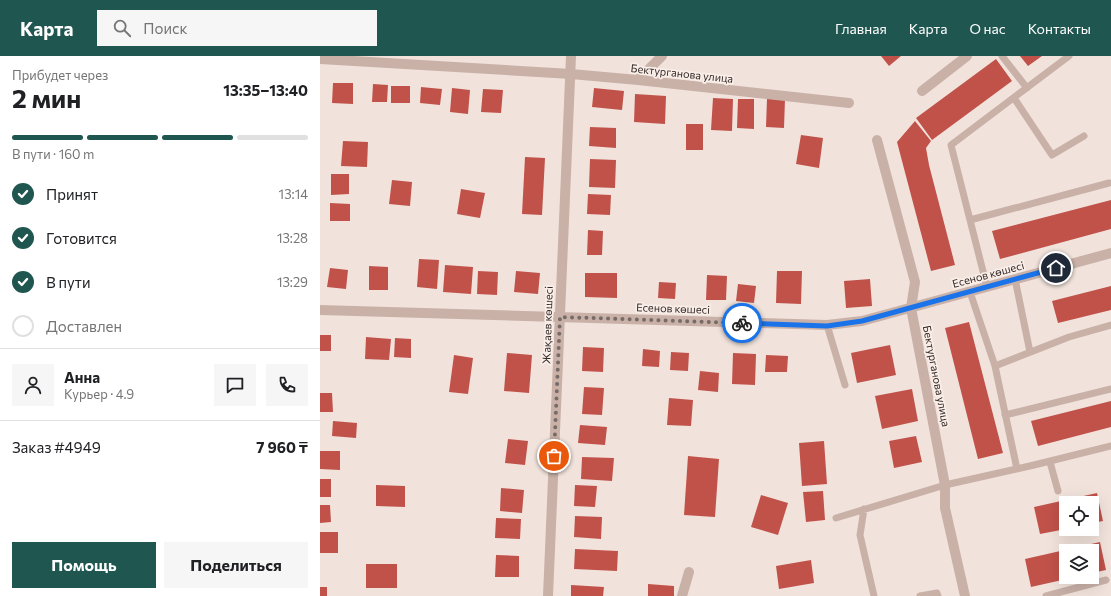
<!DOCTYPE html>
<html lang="ru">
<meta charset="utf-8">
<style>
:root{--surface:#fff;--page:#f6f6f6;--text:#202124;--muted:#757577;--line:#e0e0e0;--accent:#1f5650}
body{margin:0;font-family:Commissioner,sans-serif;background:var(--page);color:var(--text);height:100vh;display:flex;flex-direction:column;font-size:15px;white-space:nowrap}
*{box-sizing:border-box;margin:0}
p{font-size:13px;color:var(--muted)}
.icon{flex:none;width:22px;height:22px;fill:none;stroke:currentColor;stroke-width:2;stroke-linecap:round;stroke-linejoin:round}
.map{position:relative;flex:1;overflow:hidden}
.drawer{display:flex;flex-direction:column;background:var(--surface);width:320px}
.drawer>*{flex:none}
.tools{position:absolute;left:739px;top:440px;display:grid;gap:8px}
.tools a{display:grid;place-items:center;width:40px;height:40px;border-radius:0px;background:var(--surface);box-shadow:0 4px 16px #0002;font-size:20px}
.pin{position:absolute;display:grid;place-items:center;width:34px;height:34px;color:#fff;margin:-17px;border:2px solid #fff;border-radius:50%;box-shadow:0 1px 4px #0007}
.courier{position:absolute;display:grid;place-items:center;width:40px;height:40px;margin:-20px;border:3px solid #1a73e8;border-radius:50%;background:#fff;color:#222;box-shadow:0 1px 5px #0007}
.head em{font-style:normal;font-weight:700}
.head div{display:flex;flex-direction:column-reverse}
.head{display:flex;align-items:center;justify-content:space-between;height:68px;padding:0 12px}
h1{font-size:26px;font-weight:700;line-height:30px}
.bar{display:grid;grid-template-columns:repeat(4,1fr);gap:6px 4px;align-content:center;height:48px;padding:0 12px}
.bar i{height:5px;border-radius:3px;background:var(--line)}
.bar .active{background:var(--accent)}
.bar p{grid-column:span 4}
.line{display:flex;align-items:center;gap:10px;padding:0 12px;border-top:1px solid var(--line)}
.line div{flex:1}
.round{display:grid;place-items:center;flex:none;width:42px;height:42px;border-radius:0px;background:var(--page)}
ol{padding:0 12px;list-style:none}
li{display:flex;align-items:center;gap:12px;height:44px}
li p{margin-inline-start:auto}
li .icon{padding:4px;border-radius:50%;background:var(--accent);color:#fff;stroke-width:4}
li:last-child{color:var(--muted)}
li i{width:22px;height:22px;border:2px solid var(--line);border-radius:50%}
.cta{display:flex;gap:8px;margin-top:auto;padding:8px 12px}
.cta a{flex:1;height:46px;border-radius:0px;background:var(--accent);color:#fff;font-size:16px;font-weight:700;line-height:46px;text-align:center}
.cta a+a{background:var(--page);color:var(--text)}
header{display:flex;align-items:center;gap:24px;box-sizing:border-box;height:56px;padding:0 20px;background:var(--accent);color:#fff}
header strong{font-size:19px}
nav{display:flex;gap:22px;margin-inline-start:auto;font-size:14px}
.search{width:280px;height:36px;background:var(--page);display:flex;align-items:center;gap:10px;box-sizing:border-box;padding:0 14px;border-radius:0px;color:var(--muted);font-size:15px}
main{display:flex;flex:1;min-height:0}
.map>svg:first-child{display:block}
.building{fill:#c1524a}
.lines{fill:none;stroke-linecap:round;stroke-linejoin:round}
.service{stroke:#c9b1a8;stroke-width:7}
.minor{stroke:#c9b1a8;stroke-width:10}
.tertiary{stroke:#c9b1a8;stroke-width:10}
.done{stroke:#776b67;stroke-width:4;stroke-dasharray:0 7.2}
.route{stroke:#1a73e8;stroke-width:5}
.labels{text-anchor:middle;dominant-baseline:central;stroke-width:3.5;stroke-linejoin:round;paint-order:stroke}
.street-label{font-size:11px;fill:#362a28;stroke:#f9eee8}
</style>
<header>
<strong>Карта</strong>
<div class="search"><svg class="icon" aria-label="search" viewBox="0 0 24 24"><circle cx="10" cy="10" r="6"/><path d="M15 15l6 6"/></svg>Поиск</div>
<nav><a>Главная</a><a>Карта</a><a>О нас</a><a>Контакты</a></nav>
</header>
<main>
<section class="drawer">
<div class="head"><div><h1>2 мин</h1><p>Прибудет через</p></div><em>13:35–13:40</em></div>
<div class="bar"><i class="active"></i><i class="active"></i><i class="active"></i><i></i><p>В пути · 160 m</p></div>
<ol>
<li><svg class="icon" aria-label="check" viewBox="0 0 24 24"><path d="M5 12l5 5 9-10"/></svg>Принят<p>13:14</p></li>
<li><svg class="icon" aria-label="check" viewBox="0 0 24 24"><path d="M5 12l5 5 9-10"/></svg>Готовится<p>13:28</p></li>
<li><svg class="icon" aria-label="check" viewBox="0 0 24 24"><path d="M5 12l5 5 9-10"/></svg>В пути<p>13:29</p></li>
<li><i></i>Доставлен</li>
</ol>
<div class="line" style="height:72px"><a class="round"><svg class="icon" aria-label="person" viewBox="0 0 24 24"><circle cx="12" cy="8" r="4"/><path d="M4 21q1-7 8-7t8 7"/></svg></a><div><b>Анна</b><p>Курьер · 4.9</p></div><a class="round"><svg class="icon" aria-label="chat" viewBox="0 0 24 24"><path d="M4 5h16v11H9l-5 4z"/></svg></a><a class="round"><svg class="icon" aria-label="phone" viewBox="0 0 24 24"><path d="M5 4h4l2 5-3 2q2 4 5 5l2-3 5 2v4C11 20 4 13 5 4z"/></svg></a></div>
<div class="line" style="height:52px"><div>Заказ #4949</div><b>7 960 ₸</b></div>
<div class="cta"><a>Помощь</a><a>Поделиться</a></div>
</section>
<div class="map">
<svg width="791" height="540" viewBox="0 0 791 540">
<rect width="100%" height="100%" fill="#f1e3dc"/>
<!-- building -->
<path class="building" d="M561,0H581L569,10Z
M700,0H722L708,10Z
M676,3L692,25L612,84L596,62Z
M13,27H33V48L12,47Z
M53,28L68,29L67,46H52Z
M71,30H90V47H71Z
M101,31L122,33L120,49L100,47Z
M132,32L150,34L148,58L130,56Z
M274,32L304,35L302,54L272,51Z
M163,33L183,34L181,57L161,56Z
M315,38L346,40L345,68L314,66Z
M393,42L413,43L412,75L391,74Z
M447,42L465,43L464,72L446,71Z
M418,43H434V73L417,72Z
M595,65L611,85L606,92L609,109L635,209L611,215L577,86Z
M366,68H383V94H366Z
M270,71L296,72V92L269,90Z
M481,79L503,82L499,112L476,108Z
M23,85L48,86L47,111L21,110Z
M205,101L225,102L222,159L202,158Z
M270,103L296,104L295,132L269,131Z
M11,118H29V138L11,139Z
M72,124L92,126L90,150L69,148Z
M141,133L165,137L160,162L137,158Z
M268,138L291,139L290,159L267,158Z
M791,144V173L680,203L672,175Z
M10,147L30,148V165H10Z
M268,174L283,175L282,199H267Z
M99,203L119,204L117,233L97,231Z
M125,209L153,211L151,238L123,236Z
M49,210L68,211V234H49Z
M10,212L28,214L26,233L7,231Z
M158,215L178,216L177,239L157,238Z
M196,215L220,217L218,238L194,236Z
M457,215H482L481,248L456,247Z
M265,217H297V242L265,241Z
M387,219L407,220L406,244H386Z
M550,223L552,250L526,252L524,225Z
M339,226L356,227L355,243L338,242Z
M418,228L436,230L434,247L416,245Z
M791,230V254L738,267L732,245Z
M649,266L683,397L658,403L625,272Z
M0,279H11V295H0Z
M46,281L71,283L69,304L45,303Z
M75,282L91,283V302L74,301Z
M570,289L576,319L537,327L531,297Z
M263,291L284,292L283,316L262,315Z
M323,293L340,295L339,311L322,310Z
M351,296L369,297L368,315L350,314Z
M187,297L212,299L209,337L184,335Z
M413,297L436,298L435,329L412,328Z
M134,299L153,302L148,338L129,336Z
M446,299L468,300L467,316H445Z
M380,315L399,317L398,336L378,334Z
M264,331L284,332L282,359L262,358Z
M592,333L598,365L562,373L555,340Z
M0,337H12L13,356H0Z
M349,342L373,344L371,370L347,369Z
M791,345V371L718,390L711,365Z
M13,365L37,367L36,382L12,380Z
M260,369L287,371L285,389L258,387Z
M596,380L602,406L574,412L569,385Z
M188,383L208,385L205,409L185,407Z
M504,385L507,428L482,430L479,387Z
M0,395H20V414L0,413Z
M368,400L399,403L395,461L364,459Z
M262,401L294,402L292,425L261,423Z
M0,423H11V441H0Z
M56,429L85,430V451L56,450Z
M255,429L277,430L275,451L254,450Z
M181,432L204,434L202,457L180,455Z
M503,435L505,464L486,466L483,436Z
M777,437L783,465L772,467V447H746V473L720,478L714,451Z
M441,439L468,447L458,479L431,471Z
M0,449H10L11,466L0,467Z
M255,460L282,461L281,483L254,481Z
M176,462L201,463L200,483L175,482Z
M0,476H18V497H0Z
M780,486L786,514L772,517V495H746V521L751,522L711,531L705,503Z
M255,493L298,495L297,515L254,513Z
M176,499L199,500V521H175Z
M491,504L494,527L459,533L456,510Z
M46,508H77V532H46Z
M328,528L354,530V540H328Z
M251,529L284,531L283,540H251Z
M0,531H7V540H0Z"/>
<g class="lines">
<!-- service -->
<path class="service" d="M682,0L707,32
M694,42L732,99L764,80
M650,164L789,127
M695,223L710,296
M667,231L631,89L749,0
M650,236L675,310
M507,269L525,329
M685,359L791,333
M730,406L738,435
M697,413L675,310L749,281L791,269
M544,453L540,479L554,540
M516,462L625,429L714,409L791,390
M600,540L617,537L618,540
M726,540L786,524"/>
<!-- minor -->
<path class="minor" d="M0,3L251,18L318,24L529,47
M318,24L342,0
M602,35L647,0
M557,84L595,226L591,252L625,429V452L645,540
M228,540L251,0
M362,540L369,516"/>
<!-- tertiary -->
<path class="tertiary" d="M0,254L507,269L542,265L791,197"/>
</g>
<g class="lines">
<!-- done -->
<path class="done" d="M234,400L240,261L422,267"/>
<!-- route -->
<path class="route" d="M422,267L507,270L542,265L736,212"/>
</g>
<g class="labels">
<!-- street labels -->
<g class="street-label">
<text transform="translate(362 17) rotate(6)">Бектурганова улица</text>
<text transform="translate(668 218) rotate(-15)">Есенов көшесі</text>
<text transform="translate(353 252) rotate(2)">Есенов көшесі</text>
<text transform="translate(227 269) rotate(-88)">Жақаев көшесі</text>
<text transform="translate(617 320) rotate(79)">Бектурганова улица</text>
</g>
</g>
</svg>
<div class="tools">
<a><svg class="icon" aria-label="locate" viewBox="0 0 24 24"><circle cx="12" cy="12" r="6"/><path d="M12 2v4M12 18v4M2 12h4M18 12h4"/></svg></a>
<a><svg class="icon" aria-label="layers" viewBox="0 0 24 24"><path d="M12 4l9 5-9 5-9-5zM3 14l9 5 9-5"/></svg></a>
</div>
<div class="pin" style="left:234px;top:400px;background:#ea580c"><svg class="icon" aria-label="bag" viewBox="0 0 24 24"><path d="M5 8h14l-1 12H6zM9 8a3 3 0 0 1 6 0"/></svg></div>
<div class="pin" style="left:736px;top:212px;background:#1f2937"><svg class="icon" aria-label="home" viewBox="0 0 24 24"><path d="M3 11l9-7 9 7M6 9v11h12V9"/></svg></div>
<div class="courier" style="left:422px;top:267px"><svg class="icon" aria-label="bike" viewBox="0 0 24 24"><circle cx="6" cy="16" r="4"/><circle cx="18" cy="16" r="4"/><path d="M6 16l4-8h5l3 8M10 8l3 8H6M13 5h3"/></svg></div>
</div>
</main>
